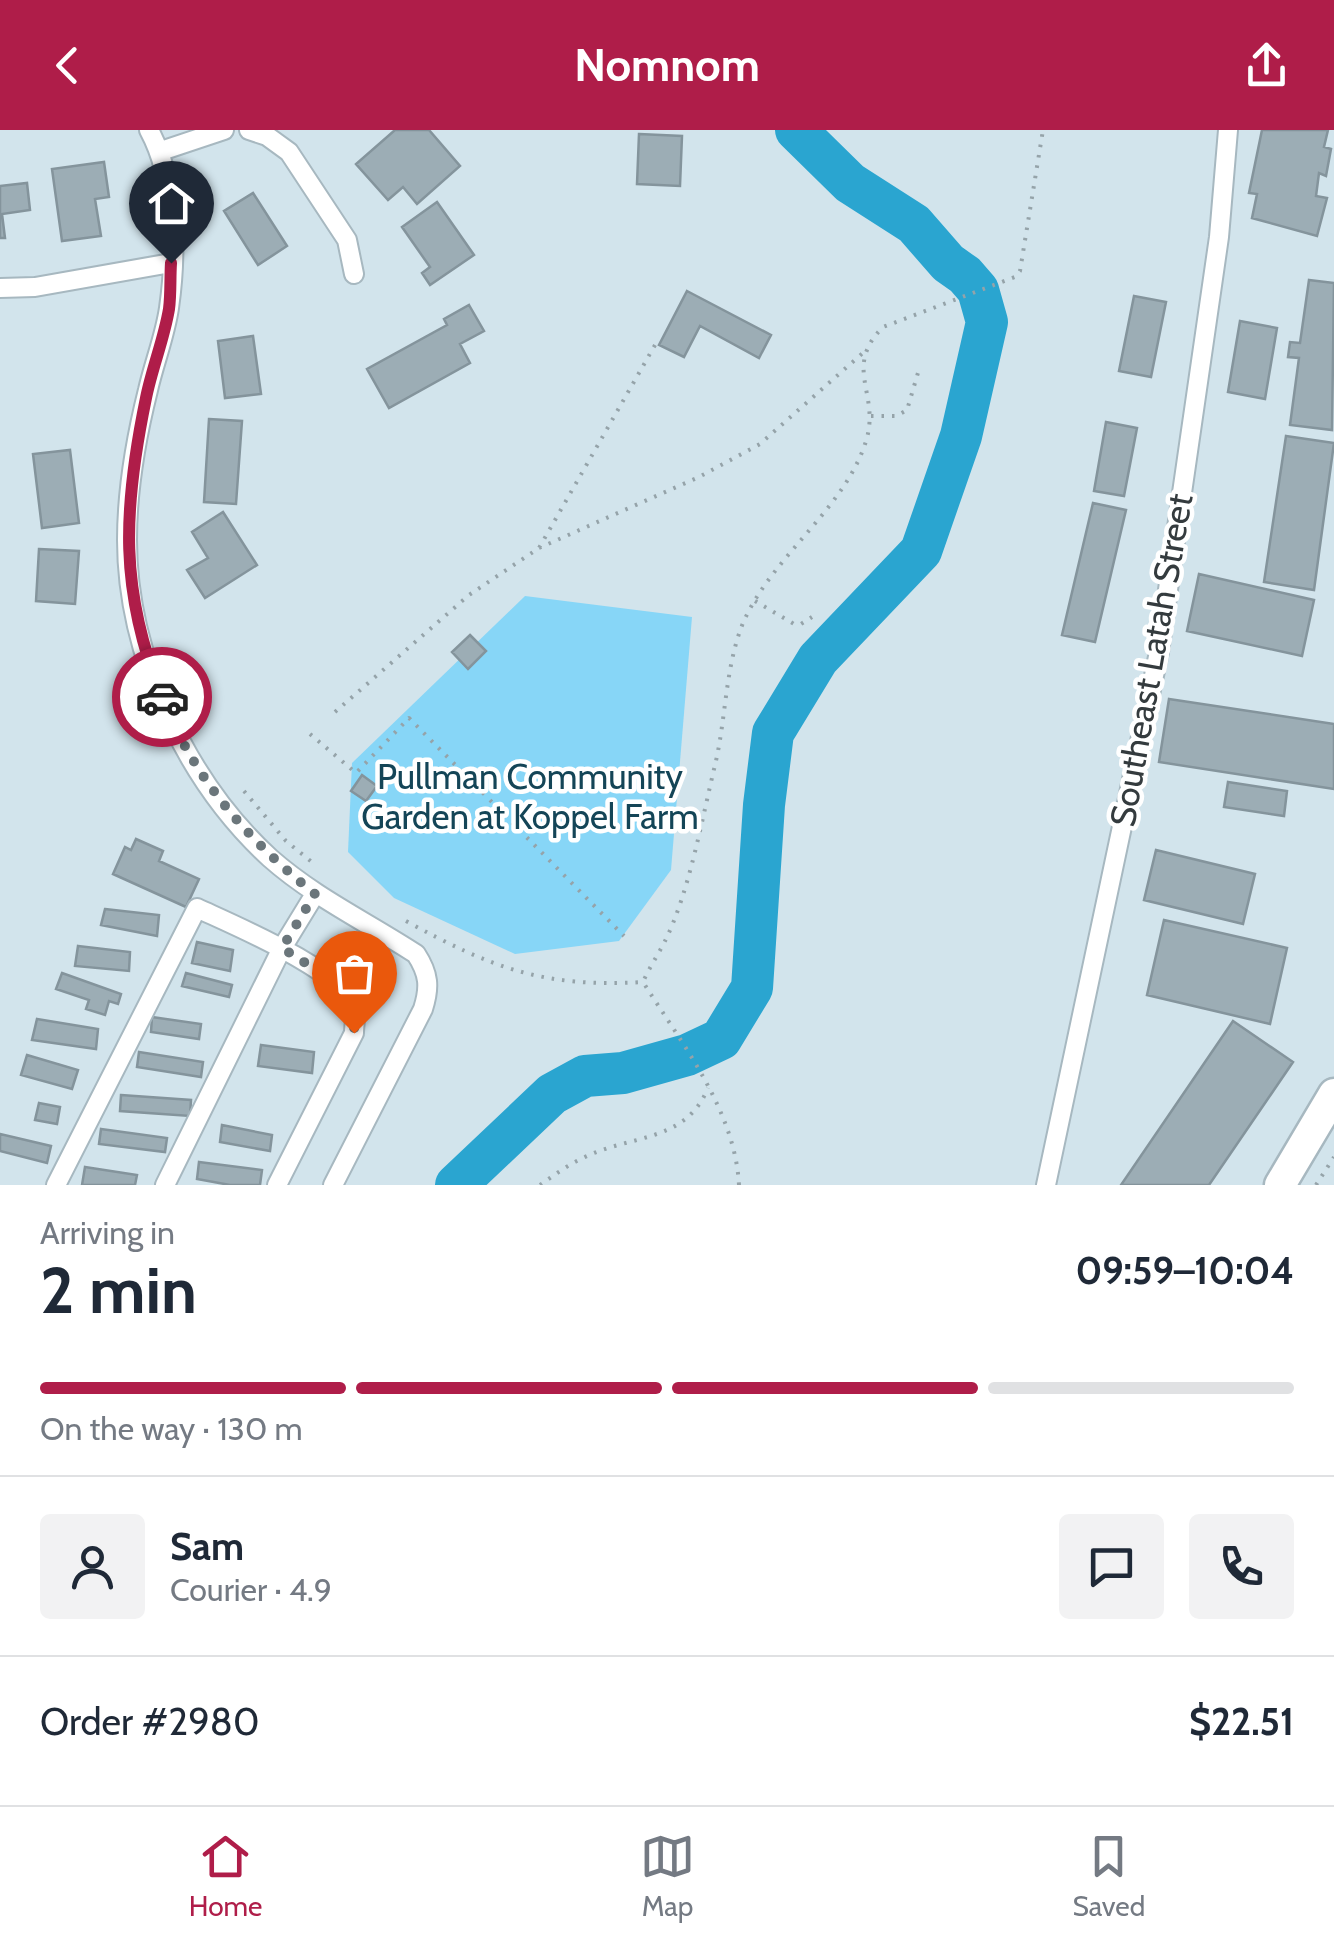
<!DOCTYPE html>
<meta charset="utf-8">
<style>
:root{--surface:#fff;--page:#f2f2f3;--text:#1f2937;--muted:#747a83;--line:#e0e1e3;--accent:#af1d49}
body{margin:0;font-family:Cabin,sans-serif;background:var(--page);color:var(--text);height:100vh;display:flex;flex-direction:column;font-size:38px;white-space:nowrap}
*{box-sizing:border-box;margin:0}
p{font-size:32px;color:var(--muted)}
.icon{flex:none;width:55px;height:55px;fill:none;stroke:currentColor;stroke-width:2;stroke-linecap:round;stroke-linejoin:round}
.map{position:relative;height:1055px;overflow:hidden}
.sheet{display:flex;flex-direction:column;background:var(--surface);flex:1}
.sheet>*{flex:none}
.pin{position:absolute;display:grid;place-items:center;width:85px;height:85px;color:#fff;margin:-102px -42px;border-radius:50% 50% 50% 0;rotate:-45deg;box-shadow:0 0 10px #0007}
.pin .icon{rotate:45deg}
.courier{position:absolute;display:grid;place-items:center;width:100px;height:100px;margin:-50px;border:8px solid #af1d49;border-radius:50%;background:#fff;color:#222;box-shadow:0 2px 12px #0007}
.head em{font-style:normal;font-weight:700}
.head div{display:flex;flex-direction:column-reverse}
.head{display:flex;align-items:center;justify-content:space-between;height:170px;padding:0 40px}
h1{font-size:65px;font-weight:700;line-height:75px}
.bar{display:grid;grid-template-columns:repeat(4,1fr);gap:15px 10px;align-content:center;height:120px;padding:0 40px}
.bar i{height:12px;border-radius:8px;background:var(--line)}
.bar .current{background:var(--accent)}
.bar p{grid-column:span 4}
.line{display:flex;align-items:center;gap:25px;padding:0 40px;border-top:2px solid var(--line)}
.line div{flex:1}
.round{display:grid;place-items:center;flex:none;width:105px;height:105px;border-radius:10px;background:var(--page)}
header{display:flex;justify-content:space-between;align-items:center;height:130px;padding:0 40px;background:var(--accent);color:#fff;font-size:45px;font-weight:700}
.dock{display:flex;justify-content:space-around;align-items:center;height:140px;border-top:2px solid var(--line);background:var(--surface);font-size:28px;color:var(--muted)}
.dock a{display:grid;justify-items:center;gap:5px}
.dock .current{color:var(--accent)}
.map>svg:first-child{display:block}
.green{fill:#87d6f7}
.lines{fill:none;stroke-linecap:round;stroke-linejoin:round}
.river{stroke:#2aa5d0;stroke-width:42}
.building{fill:#9cadb5;stroke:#84949c;stroke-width:2.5}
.street-casing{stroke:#a7b8c0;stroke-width:22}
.primary-casing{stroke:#a7b8c0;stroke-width:35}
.path{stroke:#95a3a9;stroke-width:4;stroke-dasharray:2.5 8;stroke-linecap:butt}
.street{stroke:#fff;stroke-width:18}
.primary{stroke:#fff;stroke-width:30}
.done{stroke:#6b767b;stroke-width:10;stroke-dasharray:0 18}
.route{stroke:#af1d49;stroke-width:12}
.labels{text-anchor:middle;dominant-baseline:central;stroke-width:9;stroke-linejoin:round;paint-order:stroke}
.street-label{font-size:35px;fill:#343b3e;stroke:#fff}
.park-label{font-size:35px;fill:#144557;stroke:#fff}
</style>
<header><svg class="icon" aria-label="back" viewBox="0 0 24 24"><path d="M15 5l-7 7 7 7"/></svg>Nomnom<svg class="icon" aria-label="share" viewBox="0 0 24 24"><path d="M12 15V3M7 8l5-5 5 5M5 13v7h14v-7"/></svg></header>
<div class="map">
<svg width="1334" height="1055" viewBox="0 0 1334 1055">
<rect width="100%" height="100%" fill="#d2e4ec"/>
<!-- green -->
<path class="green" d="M525,466L692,487L671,740L619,811L515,824L394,768L348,722L352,633Z"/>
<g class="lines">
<!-- river -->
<path class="river" d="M456,1055L552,964L585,946L623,943L687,925L721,909L752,858L764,675L773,603L818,529L921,421L961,306L987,192L978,160L965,145L948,133L914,94L850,53L796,0"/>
</g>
<!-- building -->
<path class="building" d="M395,0H429L460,36L417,74L403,57L388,70L356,34Z
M1262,0H1328L1324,17L1331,19L1326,46L1319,43L1316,66L1327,68L1317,106L1252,88L1257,64L1249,63Z
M639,4L682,6L680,56L637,54Z
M104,32L109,67L95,69L101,106L62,111L52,39Z
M27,53L30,80L2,84L5,108H0V56Z
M253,63L287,116L258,135L224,81Z
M437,72L474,125L430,155L422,143L430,137L402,97Z
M1309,150L1334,153L1332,300L1290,295L1299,228L1288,227L1290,212L1300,213Z
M687,161L771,205L759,228L700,196L684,227L659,215Z
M1134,166L1166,172L1151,247L1119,241Z
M469,175L484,201L460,214L470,233L389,278L367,239L447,195L444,189Z
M1240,191L1277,198L1265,269L1228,262Z
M253,206L261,264L225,268L218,211Z
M209,289L242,291L236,374L204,372Z
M1106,292L1137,298L1124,366L1094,361Z
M1286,306L1334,313L1314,460L1264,452Z
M70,320L79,393L42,398L33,324Z
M1093,373L1126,380L1095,512L1062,505Z
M223,382L257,435L205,468L187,440L208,428L192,402Z
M39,419L79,421L75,474L36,471Z
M1199,444L1314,470L1302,526L1187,501Z
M470,505L486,521L468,539L452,522Z
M1169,569L1334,594V659L1159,632Z
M362,645L377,656L366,671L351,661Z
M1228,652L1287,661L1284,686L1224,677Z
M136,709L163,721L159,731L199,749L186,777L113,744L125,717L131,720Z
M1156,720L1255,744L1243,794L1144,770Z
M105,779L159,785L157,806L101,795Z
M1164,790L1287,818L1270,894L1147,865Z
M197,812L233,820L230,841L192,833Z
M78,816L130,822L129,841L75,836Z
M62,843L121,864L118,874L109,871L105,885L86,879L89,870L56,859Z
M186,843L232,855L229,867L182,856Z
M152,887L201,894L199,909L151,902Z
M37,889L98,899L96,919L32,910Z
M1233,891L1293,932L1209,1055H1121Z
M261,915L314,922L312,943L258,936Z
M139,922L203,932L201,947L137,937Z
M27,925L78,940L72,959L21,945Z
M121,965L191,970L190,986L120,981Z
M39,973L60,977L57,994L35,990Z
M222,995L272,1005L270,1021L220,1012Z
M101,999L167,1008L165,1022L99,1014Z
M0,1004L51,1016L47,1033L0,1021Z
M199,1032L262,1040L260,1055H230L197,1049Z
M85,1037L137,1045L135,1055H82Z"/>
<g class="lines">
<defs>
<path id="street" d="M149,0C176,50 177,122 169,178C165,206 154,233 148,260C136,308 127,360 127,410C127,525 186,651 270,728C314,767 367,792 416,824C429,844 430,857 423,879L333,1055
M249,0L267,6L289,22L347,110L354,144
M161,21L224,0
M0,158L35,157L171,133
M56,1055L197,778C231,794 347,842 355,879C356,886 354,896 354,903L277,1055
M165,1055L282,818L315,764
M1046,1055L1159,522L1219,107L1228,0"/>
<path id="primary" d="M1280,1055L1334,964"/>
</defs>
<!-- street casing -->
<use href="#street" class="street-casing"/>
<!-- primary casing -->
<use href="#primary" class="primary-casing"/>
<!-- path -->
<path class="path" d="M871,286H896L907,280L920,236
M539,418L699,347L760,314L865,221
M755,471L794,494H801L812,487
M335,582L469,465L539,418L655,215
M310,604L356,643L409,588L624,806
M244,661L286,711L313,733
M406,791C492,838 544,858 643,852
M540,1055C553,1046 566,1036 581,1029C628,1004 685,1014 708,958
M739,1055C735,980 682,914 643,852C649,838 658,825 665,811C689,763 702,689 715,635C726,590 725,537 743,493C772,426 845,379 866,311C881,264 842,238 883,197L1015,147L1020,141L1043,0
M1316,1055L1334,1027"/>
<!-- street -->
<use href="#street" class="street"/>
<!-- primary -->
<use href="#primary" class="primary"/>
</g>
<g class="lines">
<!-- done -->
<path class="done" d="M162,567C194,649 247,709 315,764L282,818L337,853L355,876L354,903"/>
<!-- route -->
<path class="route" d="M162,567C119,460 123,379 146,268C152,238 164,209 169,179C171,164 170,148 171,133"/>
</g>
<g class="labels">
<!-- street labels -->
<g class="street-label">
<text transform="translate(1151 530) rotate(-80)">Southeast Latah Street</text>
</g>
<!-- park labels -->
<g class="park-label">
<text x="530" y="646">Pullman Community<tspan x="530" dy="40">Garden at Koppel Farm</tspan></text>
</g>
</g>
</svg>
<div class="pin" style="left:354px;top:903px;background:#ea580c"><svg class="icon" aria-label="bag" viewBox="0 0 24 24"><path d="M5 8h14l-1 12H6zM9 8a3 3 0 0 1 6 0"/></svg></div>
<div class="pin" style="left:171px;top:133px;background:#1f2937"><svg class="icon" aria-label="home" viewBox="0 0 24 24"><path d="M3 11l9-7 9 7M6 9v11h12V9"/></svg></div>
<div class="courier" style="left:162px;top:567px"><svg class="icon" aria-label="car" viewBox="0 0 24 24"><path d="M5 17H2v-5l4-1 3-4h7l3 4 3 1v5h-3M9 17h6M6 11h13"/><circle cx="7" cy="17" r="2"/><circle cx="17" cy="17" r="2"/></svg></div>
</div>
<section class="sheet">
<div class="head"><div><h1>2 min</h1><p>Arriving in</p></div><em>09:59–10:04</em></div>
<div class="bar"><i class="current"></i><i class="current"></i><i class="current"></i><i></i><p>On the way · 130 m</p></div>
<div class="line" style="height:180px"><a class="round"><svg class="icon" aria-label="person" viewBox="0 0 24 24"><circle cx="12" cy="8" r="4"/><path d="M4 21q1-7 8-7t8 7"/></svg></a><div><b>Sam</b><p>Courier · 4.9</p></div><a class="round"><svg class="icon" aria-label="chat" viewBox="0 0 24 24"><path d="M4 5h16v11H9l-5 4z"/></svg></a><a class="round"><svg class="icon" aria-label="phone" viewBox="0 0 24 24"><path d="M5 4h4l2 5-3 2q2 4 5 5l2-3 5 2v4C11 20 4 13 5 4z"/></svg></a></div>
<div class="line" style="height:130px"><div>Order #2980</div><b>$22.51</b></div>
</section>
<nav class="dock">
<a class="current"><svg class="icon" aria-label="home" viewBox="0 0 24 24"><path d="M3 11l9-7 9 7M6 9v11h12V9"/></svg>Home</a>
<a><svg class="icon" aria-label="map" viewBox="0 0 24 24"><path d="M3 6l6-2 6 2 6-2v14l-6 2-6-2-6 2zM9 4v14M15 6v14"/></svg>Map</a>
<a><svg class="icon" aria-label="saved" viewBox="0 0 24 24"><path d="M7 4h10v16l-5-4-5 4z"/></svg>Saved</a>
</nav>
